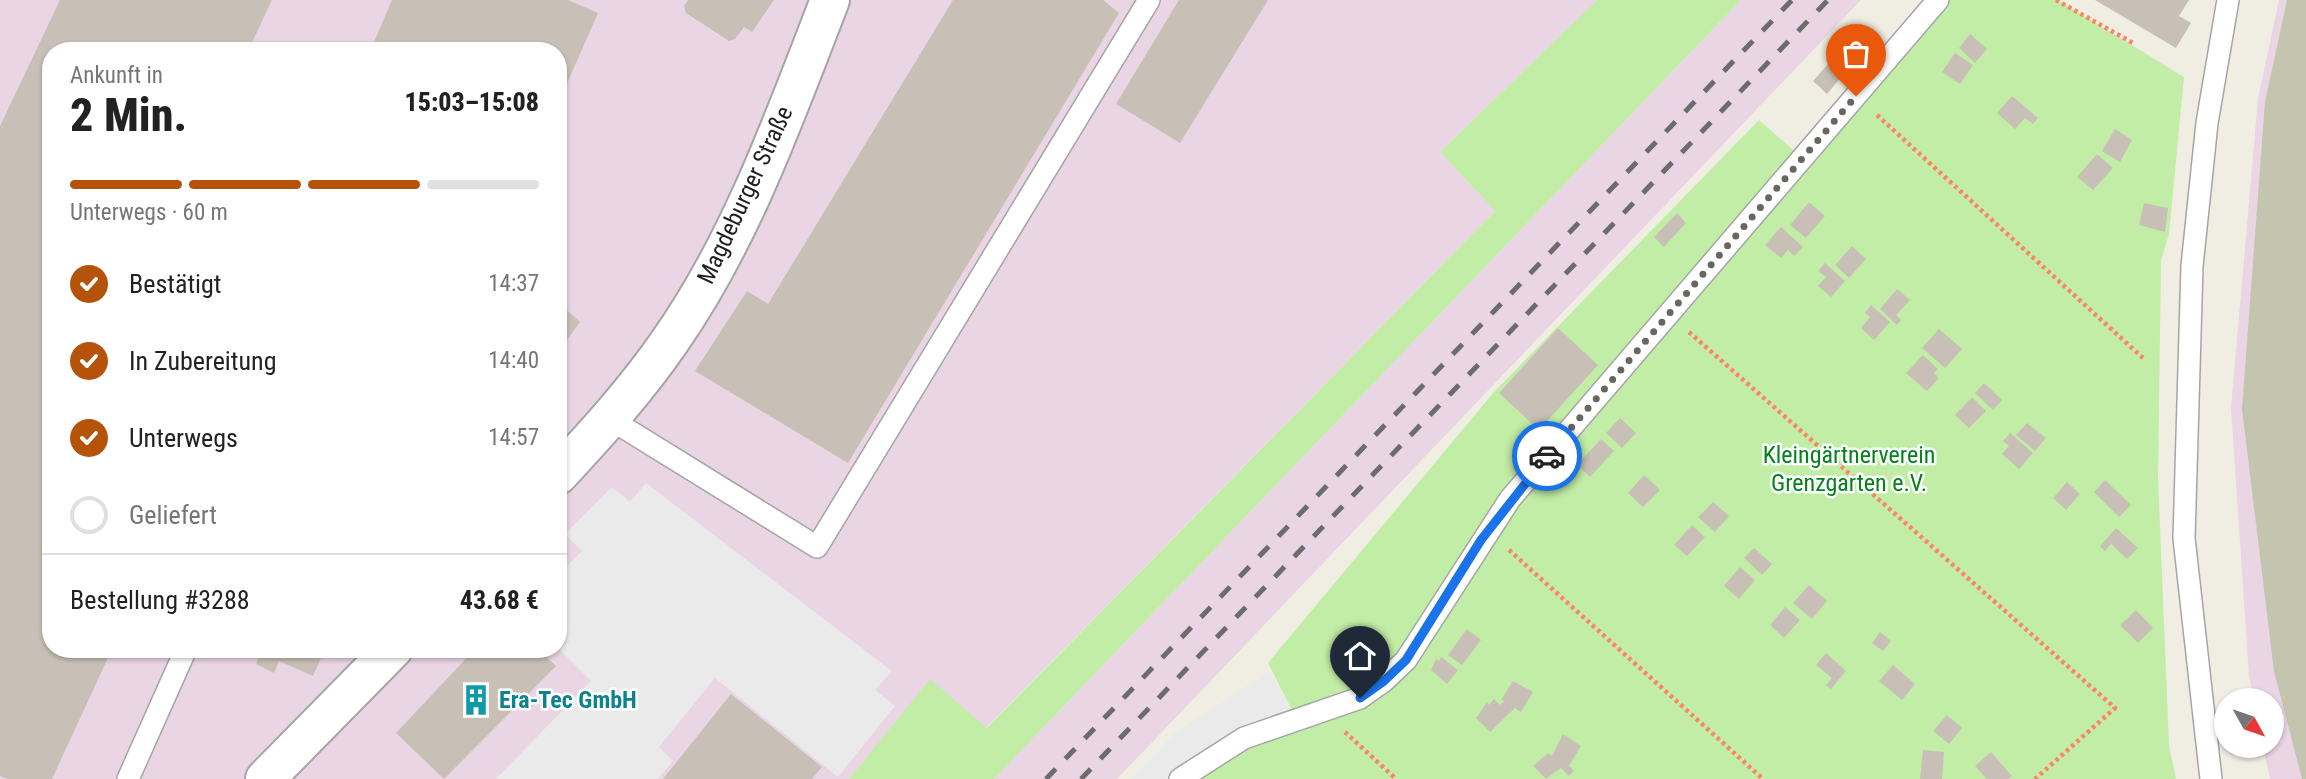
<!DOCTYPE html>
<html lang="de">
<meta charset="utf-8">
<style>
:root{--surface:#fff;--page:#f2f2f2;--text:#222;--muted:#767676;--line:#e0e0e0;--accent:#b45309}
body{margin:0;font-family:"Roboto Condensed",sans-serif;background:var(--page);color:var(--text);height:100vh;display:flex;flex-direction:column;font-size:26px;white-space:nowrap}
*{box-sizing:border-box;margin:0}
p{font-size:23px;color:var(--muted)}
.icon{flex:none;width:38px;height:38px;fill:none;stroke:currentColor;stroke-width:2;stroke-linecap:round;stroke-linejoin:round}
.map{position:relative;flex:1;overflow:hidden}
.drawer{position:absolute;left:42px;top:42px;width:525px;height:616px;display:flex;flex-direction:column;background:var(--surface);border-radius:28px;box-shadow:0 2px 5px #0004}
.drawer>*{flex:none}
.needle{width:46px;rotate:130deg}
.controls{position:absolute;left:2214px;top:688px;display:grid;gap:14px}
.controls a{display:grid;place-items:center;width:70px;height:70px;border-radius:50%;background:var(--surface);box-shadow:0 2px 5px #0004;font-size:35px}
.pin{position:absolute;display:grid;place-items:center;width:60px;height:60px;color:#fff;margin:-72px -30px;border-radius:50% 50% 50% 0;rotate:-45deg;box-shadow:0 0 7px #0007}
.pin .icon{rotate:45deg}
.courier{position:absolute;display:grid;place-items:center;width:70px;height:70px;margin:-35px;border:5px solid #1a73e8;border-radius:50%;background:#fff;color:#222;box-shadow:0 2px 9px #0007}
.summary em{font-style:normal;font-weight:800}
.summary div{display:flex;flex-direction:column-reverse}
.summary{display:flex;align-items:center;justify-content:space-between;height:119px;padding:0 28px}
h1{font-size:46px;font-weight:800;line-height:52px}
.bar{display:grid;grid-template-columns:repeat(4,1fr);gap:10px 7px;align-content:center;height:84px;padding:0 28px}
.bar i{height:9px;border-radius:5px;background:var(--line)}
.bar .selected{background:var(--accent)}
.bar p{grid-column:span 4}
.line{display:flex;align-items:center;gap:18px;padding:0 28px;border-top:2px solid var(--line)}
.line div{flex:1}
ol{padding:0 28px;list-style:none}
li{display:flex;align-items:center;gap:21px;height:77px}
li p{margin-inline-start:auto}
li .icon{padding:7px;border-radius:50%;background:var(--accent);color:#fff;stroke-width:4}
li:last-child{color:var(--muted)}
li i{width:38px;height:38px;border:4px solid var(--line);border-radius:50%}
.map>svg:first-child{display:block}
.industrial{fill:#e9d5e4;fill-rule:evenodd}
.construction{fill:#c3c5ae}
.grass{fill:#c2eda6}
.parking{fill:#eaeaea}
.building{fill:#c8c0b6}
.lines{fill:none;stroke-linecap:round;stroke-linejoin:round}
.service-casing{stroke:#a5a5a5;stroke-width:24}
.tertiary-casing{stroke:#a5a5a5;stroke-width:42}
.path{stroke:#ff8465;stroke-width:4.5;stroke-dasharray:3.5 3.5;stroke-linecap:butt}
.service{stroke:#fff;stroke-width:21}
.tertiary{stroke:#fff;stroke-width:38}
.rail{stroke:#6c6c6c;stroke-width:5;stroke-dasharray:14 14;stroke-linecap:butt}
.done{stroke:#686663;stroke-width:7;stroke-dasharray:0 12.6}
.route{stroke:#1a73e8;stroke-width:9}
.labels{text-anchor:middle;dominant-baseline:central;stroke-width:5;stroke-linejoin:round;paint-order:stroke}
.street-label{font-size:24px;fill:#1e1e1e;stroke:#fff}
.park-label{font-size:24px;fill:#05831b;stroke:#fff}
.culture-label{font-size:24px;font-weight:bold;fill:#0d838f;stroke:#fff;text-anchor:start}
</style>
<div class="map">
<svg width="2306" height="779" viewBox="0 0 2306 779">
<rect width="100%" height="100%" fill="#f0ede3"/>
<!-- industrial -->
<path class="industrial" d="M0,0H1597L1440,152L1495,211L986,728L930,680L849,779H0ZM51,51H558V649H51Z
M1741,0H1861L1117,779H994Z
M2279,0H2306V779H2270L2263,746H2272V700H2254L2249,676L2231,408L2258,99Z"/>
<!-- construction -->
<path class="construction" d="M2287,0H2306V779H2302L2274,671L2242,409L2265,102Z"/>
<!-- grass -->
<path class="grass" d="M1597,0H1741L994,779H849L930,679L987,728L1495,211L1440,152Z
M1949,0H2058L2184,77L2169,234L2161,261L2158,478L2169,745L2176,779H1194L1292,710L1268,663L1494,392L1759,120L1808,163Z"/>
<!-- parking -->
<path class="parking" d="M646,483L892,671L875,690L895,706L838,777L715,678L659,747L673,761L658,779H496L591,681L558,648V575L582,551L565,534L612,487L630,502Z
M1270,671L1291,709L1219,740L1165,779H1132L1174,734Z"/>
<!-- building -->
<path class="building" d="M60,0H272L248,51H51V649H112L52,779H8L0,776V126Z
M392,0H568L598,13L558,104V51H370Z
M688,0H774L752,32L744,27L735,39L729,41L686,13L684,6Z
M953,0H1103L1119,13L848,463L695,371L747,291L768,304Z
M1179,0H1268L1180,143L1116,104Z
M2095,0H2189L2179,16L2191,23L2176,48Z
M1970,34L1987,49L1975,63L1959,48Z
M1955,53L1973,65L1960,84L1942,72Z
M1828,64L1842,76L1827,94L1813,81Z
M2012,96L2038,118L2033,124L2025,118L2015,129L1997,113Z
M2115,129L2132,140L2120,162L2102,151Z
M2097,154L2113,168L2093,190L2077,177Z
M1809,202L1825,216L1806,238L1790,225Z
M2144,203L2168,208L2165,232L2139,225Z
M1677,213L1686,223L1664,247L1654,237Z
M1781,227L1803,247L1794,256L1788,250L1781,258L1765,245Z
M1852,246L1866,259L1849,278L1835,265Z
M1825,263L1845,281L1831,297L1818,286L1826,277L1818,271Z
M1897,289L1910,300L1896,315L1901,320L1897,325L1880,309Z
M558,302L580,322L558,352Z
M1871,305L1890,322L1874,340L1861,328L1870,317L1865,313Z
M1558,328L1598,365L1539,430L1499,393Z
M1939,329L1962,349L1945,368L1922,348Z
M1923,355L1938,369L1934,373L1939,378L1927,391L1906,373Z
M1984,383L2002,400L1993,410L1975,393Z
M1972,397L1986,411L1969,428L1955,415Z
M1620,418L1636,433L1622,448L1606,433Z
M2027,423L2046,438L2035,451L2016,435Z
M2010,433L2033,453L2019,469L2002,454L2009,446L2003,441Z
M1601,439L1614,451L1590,477L1577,465Z
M1644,475L1660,490L1643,507L1628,493Z
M2105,480L2131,505L2119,517L2094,492Z
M2067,482L2080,494L2066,510L2053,498Z
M1713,502L1729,516L1715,532L1698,517Z
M1692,525L1705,537L1687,556L1674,545Z
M2116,528L2138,548L2127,559L2111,544L2105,551L2100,546Z
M1754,548L1772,564L1762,575L1744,558Z
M1740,567L1755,580L1739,599L1724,586Z
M1809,585L1827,601L1812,619L1793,603Z
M1785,607L1800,620L1784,638L1770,625Z
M2136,610L2153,628L2138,643L2120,625Z
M1467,629L1481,640L1462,665L1448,655Z
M1880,632L1891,641L1883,651L1872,643Z
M254,649H325L313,676L279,661L274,673L256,664L261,652Z
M475,649H538L556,666L444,779L396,733Z
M1826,653L1846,671L1831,689L1826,685L1832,678L1816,665Z
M1441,657L1458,670L1447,684L1431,670L1436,659L1439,661Z
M1893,665L1915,684L1902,700L1879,681Z
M1513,681L1533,692L1521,712L1515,708L1490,732L1476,718L1487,702L1489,705L1494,699L1500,705L1504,701L1501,700Z
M731,694L822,767L812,779H663Z
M1947,715L1962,728L1949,744L1933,731Z
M1563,734L1581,746L1569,766L1574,771L1569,776L1561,768L1546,779L1533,766L1548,753L1552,756Z
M1923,750L1944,752L1942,779H1920Z
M1991,752L2012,776L2008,779H1987L1975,766Z"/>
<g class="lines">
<defs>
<path id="service" d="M610,419L817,547L1149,0
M128,779L186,649
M1180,779L1244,738L1360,698L1384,681L1406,660L1510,499L1938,0
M2211,779L2184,538L2192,266L2207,123L2228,0"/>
<path id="tertiary" d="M558,475C598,432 637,389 670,341C742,238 785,116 830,0
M265,779L393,649"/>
</defs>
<!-- service casing -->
<use href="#service" class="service-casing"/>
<!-- tertiary casing -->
<use href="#tertiary" class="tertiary-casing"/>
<!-- path -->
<path class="path" d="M2056,0L2133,43
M1877,115L2143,358
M1689,332L2115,708L2035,779
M1509,550L1763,779
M1345,732L1396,779"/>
<!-- service -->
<use href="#service" class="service"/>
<!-- tertiary -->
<use href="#tertiary" class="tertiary"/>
<!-- rail -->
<path class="rail" d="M1046,779L1792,0
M1081,779L1828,0"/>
</g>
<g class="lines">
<!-- done -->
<path class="done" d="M1547,456L1856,96"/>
<!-- route -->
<path class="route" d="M1360,698L1384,681L1406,660L1481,540L1547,456"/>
</g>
<!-- icons -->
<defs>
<symbol id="building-bare" viewBox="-9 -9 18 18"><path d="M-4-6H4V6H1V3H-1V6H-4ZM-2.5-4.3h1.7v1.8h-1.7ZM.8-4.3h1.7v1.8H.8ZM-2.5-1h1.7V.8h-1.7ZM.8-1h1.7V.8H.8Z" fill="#0f9aa8" stroke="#fff" stroke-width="2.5" paint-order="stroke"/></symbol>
</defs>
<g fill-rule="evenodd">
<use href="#building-bare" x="454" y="678" width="44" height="44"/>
</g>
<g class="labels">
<!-- street labels -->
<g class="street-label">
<text transform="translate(745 195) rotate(-65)">Magdeburger Straße</text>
</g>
<!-- park labels -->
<g class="park-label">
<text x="1849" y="455">Kleingärtnerverein<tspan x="1849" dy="28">Grenzgarten e.V.</tspan></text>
</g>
<!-- culture labels -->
<g class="culture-label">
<text x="499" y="700">Era-Tec GmbH</text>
</g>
</g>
</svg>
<div class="controls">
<a><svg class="needle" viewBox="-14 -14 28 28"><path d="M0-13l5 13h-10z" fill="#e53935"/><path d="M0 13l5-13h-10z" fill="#767676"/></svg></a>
</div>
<div class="pin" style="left:1856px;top:96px;background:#ea580c"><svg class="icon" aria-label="bag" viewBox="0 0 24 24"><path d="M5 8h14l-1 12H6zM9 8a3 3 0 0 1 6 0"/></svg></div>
<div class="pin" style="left:1360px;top:698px;background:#1f2937"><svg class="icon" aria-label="home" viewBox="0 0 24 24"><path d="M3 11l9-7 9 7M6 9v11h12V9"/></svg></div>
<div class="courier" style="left:1547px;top:456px"><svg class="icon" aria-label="car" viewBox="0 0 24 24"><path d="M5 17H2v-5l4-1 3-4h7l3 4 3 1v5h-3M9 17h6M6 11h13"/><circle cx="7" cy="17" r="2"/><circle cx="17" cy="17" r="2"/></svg></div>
<section class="drawer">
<div class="summary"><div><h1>2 Min.</h1><p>Ankunft in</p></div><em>15:03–15:08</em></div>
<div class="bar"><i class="selected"></i><i class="selected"></i><i class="selected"></i><i></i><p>Unterwegs · 60 m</p></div>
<ol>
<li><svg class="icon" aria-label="check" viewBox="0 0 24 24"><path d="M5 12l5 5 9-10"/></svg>Bestätigt<p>14:37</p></li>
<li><svg class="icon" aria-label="check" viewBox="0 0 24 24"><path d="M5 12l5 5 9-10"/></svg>In Zubereitung<p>14:40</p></li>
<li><svg class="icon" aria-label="check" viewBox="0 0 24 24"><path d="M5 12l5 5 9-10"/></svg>Unterwegs<p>14:57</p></li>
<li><i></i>Geliefert</li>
</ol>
<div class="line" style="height:91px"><div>Bestellung #3288</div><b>43.68 €</b></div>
</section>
</div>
